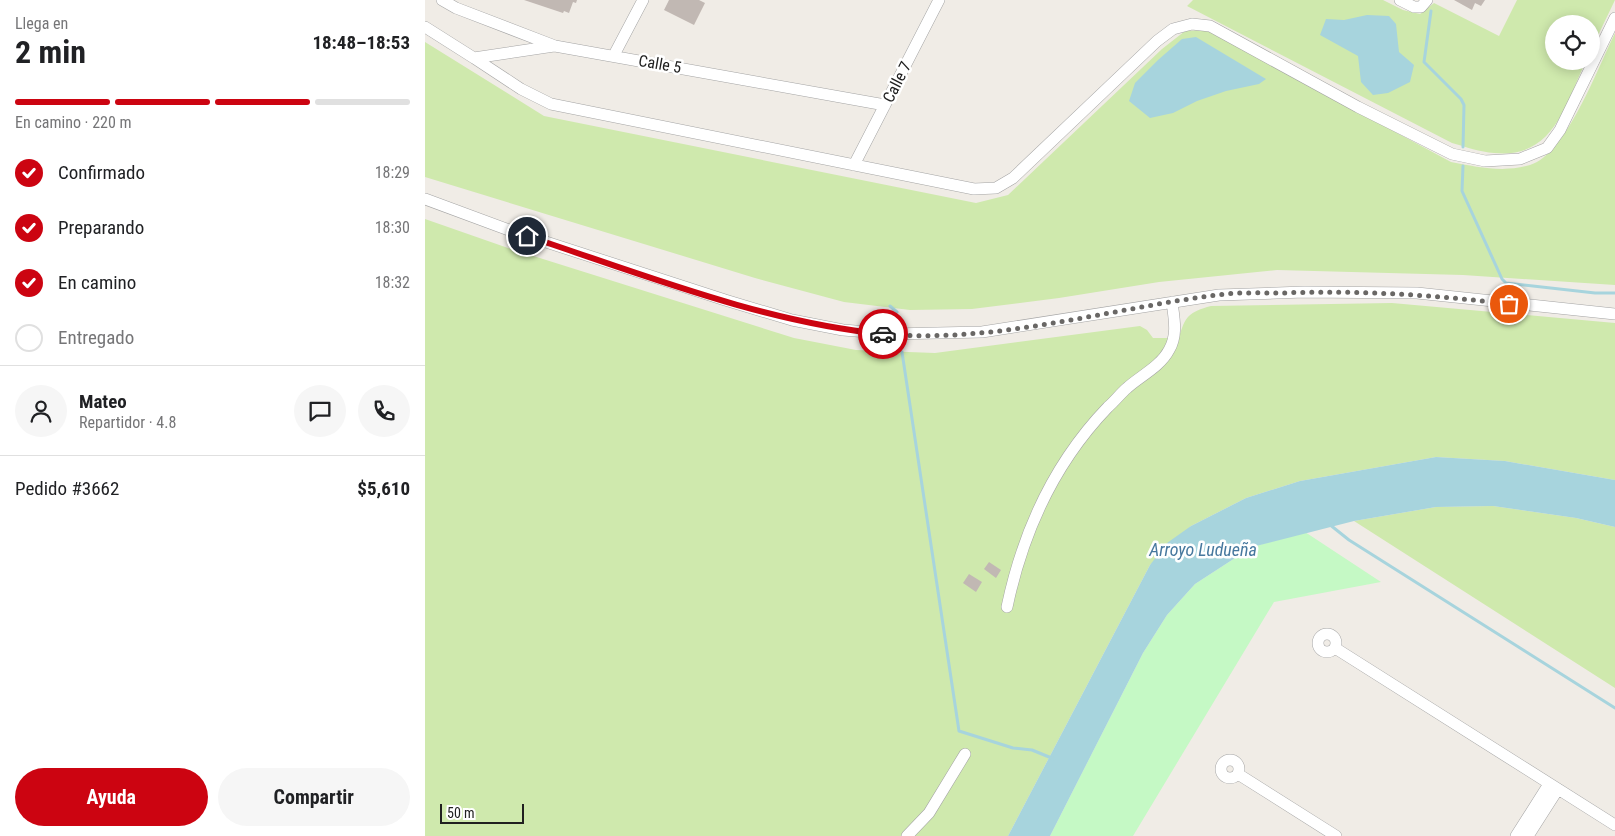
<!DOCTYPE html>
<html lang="es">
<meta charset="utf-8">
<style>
:root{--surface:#fff;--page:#f6f6f6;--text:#202124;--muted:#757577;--line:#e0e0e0;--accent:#cc0411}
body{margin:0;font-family:"Roboto Condensed",sans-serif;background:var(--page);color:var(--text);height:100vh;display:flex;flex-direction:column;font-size:19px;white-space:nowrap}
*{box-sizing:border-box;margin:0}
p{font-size:16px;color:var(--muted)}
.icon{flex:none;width:28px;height:28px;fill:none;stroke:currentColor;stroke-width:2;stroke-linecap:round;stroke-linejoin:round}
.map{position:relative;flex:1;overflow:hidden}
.details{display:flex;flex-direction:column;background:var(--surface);width:425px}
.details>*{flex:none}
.controls{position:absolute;left:1120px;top:15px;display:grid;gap:10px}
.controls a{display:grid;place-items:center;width:55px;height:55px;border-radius:50%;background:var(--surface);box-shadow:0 2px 12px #0003;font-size:25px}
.scale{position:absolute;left:15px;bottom:12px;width:84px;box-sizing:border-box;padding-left:5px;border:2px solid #202020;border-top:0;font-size:14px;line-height:18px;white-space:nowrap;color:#202020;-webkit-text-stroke:4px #fff;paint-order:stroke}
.pin{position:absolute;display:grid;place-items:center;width:42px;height:42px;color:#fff;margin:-21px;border:2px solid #fff;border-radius:50%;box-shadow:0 1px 5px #0007}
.courier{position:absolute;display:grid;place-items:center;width:50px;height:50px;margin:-25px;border:4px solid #cc0411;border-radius:50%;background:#fff;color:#222;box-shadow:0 1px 6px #0007}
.summary em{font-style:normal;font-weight:700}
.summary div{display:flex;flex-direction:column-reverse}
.summary{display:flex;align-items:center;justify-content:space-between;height:85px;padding:0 15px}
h1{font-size:32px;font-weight:700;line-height:38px}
.bar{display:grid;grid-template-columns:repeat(4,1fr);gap:8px 5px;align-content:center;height:60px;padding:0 15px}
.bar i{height:6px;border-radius:4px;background:var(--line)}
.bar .active{background:var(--accent)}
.bar p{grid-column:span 4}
.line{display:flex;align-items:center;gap:12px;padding:0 15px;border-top:1px solid var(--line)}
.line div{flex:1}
.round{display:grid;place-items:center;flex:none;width:52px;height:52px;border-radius:26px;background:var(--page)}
ol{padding:0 15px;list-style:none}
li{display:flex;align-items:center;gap:15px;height:55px}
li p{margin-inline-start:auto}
li .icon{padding:5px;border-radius:50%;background:var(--accent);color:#fff;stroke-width:4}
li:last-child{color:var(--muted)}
li i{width:28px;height:28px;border:2px solid var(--line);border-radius:50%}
.button{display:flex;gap:10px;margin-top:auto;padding:10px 15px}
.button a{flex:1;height:58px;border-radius:30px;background:var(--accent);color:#fff;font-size:20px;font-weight:700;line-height:58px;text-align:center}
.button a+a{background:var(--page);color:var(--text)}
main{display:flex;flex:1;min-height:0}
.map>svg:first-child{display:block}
.grass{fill:#cfe9ad}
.park{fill:#c5f9c5}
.water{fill:#a7d4dd}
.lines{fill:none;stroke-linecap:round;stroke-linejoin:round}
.stream{stroke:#a7d4dd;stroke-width:3}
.building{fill:#c1b8b3}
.minor-casing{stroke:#a4a4a4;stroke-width:12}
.minor{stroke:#fff;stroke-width:11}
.done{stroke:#696765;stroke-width:5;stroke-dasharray:0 9}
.route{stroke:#cc0411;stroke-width:6}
.labels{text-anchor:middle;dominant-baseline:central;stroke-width:5;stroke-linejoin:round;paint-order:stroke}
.street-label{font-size:16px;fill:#202020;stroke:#fff}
.water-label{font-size:18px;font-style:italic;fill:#47789e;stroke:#fff}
</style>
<main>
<section class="details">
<div class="summary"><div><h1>2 min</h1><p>Llega en</p></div><em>18:48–18:53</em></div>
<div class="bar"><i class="active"></i><i class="active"></i><i class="active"></i><i></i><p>En camino · 220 m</p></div>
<ol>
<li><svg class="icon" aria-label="check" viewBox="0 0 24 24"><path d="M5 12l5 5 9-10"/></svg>Confirmado<p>18:29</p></li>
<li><svg class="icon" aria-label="check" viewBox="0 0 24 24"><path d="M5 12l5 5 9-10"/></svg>Preparando<p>18:30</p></li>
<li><svg class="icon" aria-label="check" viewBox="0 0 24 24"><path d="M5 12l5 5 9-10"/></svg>En camino<p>18:32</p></li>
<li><i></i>Entregado</li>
</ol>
<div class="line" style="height:90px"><a class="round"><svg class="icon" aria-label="person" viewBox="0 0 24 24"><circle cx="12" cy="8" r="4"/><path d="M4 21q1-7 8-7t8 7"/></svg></a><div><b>Mateo</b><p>Repartidor · 4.8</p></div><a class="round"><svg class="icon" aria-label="chat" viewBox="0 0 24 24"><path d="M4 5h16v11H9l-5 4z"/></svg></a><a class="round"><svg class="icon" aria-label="phone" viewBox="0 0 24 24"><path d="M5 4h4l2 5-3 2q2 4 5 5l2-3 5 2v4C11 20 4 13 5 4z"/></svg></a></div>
<div class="line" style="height:65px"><div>Pedido #3662</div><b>$5,610</b></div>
<div class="button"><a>Ayuda</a><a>Compartir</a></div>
</section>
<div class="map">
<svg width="1190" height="836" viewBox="0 0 1190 836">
<rect width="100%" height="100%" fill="#f0ece6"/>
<!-- grass -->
<path class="grass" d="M768,0H958L978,10L995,14L1009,3L1074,36L1092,0H1190L1166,50V24H1129V61H1161C1140,105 1129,159 1069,153C1055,152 1041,147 1027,143L762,6Z
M781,30L1026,162C1052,167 1079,173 1105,165C1141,155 1174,65 1190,33V285L1038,275L852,270L734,282L634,298L547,309L485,310L419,302L330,278L0,177V42L119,116L551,203L583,195L737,49L760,31Z
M0,219L83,248L369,338L431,350L510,353L715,326L722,330L728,338H754C760,316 764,312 786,306L967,303L1190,323V480L1080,461L1011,457L875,481L821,498L766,526L725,565L583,836H0Z
M1068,506L1151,518L1190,527V688L929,521L1011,507Z"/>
<!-- park -->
<path class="park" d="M880,532L956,582L849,602L708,836H625L718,653L742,615L770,584L827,547Z"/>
<!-- water -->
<path class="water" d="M942,15L964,16L971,24L974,52L989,65L985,82L963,93L948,95L936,82L933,56L895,35L901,19L919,20Z
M771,37L841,79L834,84L801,91L772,101L748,113L725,118L704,101L710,83L733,60L757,39Z
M1011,457L1080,461L1190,480V527L1151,518L1068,506L1011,507L929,521L827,547L770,584L742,615L718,653L625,836H583L725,565L742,543L766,526L821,498L875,481Z"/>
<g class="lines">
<!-- stream -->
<path class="stream" d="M1006,11L999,62L1036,99L1039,105L1038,147
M1038,166L1037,191L1077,279L1081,283L1170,293H1190
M465,306L472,312
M477,352L534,731L588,748L607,750L629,759
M904,524L924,540L1190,708"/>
</g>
<!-- building -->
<path class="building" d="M99,0H152L151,3L148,2L144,13L139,11L138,13Z
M244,0H274L280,3L269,25L239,10Z
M1029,0H1060L1056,6L1050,3L1047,10Z
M564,562L576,570L571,578L559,569Z
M544,574L557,582L551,592L538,583Z"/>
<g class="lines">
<defs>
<path id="minor" d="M17,0L31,8L130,46L460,105
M975,0L989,7H996L1002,0
M0,27L49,58L129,46
M189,55L218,0
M49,58L96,89L126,104L549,189L571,188L588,178L732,41L748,29L767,24L785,26L933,107L1027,154L1060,161L1095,159L1122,148L1135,130L1190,18
M429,165L514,0
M0,199L84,230L300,300L367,320L418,330L467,334L557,332L794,295L879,292L992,293L1190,314
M582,607C598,531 629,463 683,407C690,401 695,394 702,388C715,376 735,367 744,350C753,335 749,318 747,302
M893 643a9 9 0 1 1 18 0a9 9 0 1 1-18 0Z
M910,648L1190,825
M796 769a9 9 0 1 1 18 0a9 9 0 1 1-18 0Z
M813,774L911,836
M482,836L504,813L540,754
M1091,836L1124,784
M1103,836L1133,789"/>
</defs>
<!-- minor casing -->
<use href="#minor" class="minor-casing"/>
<!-- minor -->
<use href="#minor" class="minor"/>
</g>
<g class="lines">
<!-- done -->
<path class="done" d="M458,334C570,344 682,309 792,295C814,292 836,293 857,293C934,290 1008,295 1084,304"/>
<!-- route -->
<path class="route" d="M102,236C217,274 337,322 458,334"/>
</g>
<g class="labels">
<!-- street labels -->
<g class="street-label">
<text transform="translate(235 64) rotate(10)">Calle 5</text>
<text transform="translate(472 82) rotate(-63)">Calle 7</text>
</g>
<!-- water labels -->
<g class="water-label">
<text x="778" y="549">Arroyo Ludueña</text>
</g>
</g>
</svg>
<div class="controls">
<a><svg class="icon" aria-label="locate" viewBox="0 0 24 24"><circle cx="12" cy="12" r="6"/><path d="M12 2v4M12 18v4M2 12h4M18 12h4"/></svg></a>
</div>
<div class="scale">50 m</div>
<div class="pin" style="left:1084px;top:304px;background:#ea580c"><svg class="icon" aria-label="bag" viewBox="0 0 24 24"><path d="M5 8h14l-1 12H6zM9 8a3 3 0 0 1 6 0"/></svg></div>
<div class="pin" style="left:102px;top:236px;background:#1f2937"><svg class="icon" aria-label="home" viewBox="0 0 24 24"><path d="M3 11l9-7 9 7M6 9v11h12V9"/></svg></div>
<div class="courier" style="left:458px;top:334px"><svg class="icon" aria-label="car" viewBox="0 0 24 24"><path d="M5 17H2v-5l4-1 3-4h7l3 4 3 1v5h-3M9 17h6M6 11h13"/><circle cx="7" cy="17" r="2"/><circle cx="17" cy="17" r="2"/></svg></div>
</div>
</main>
